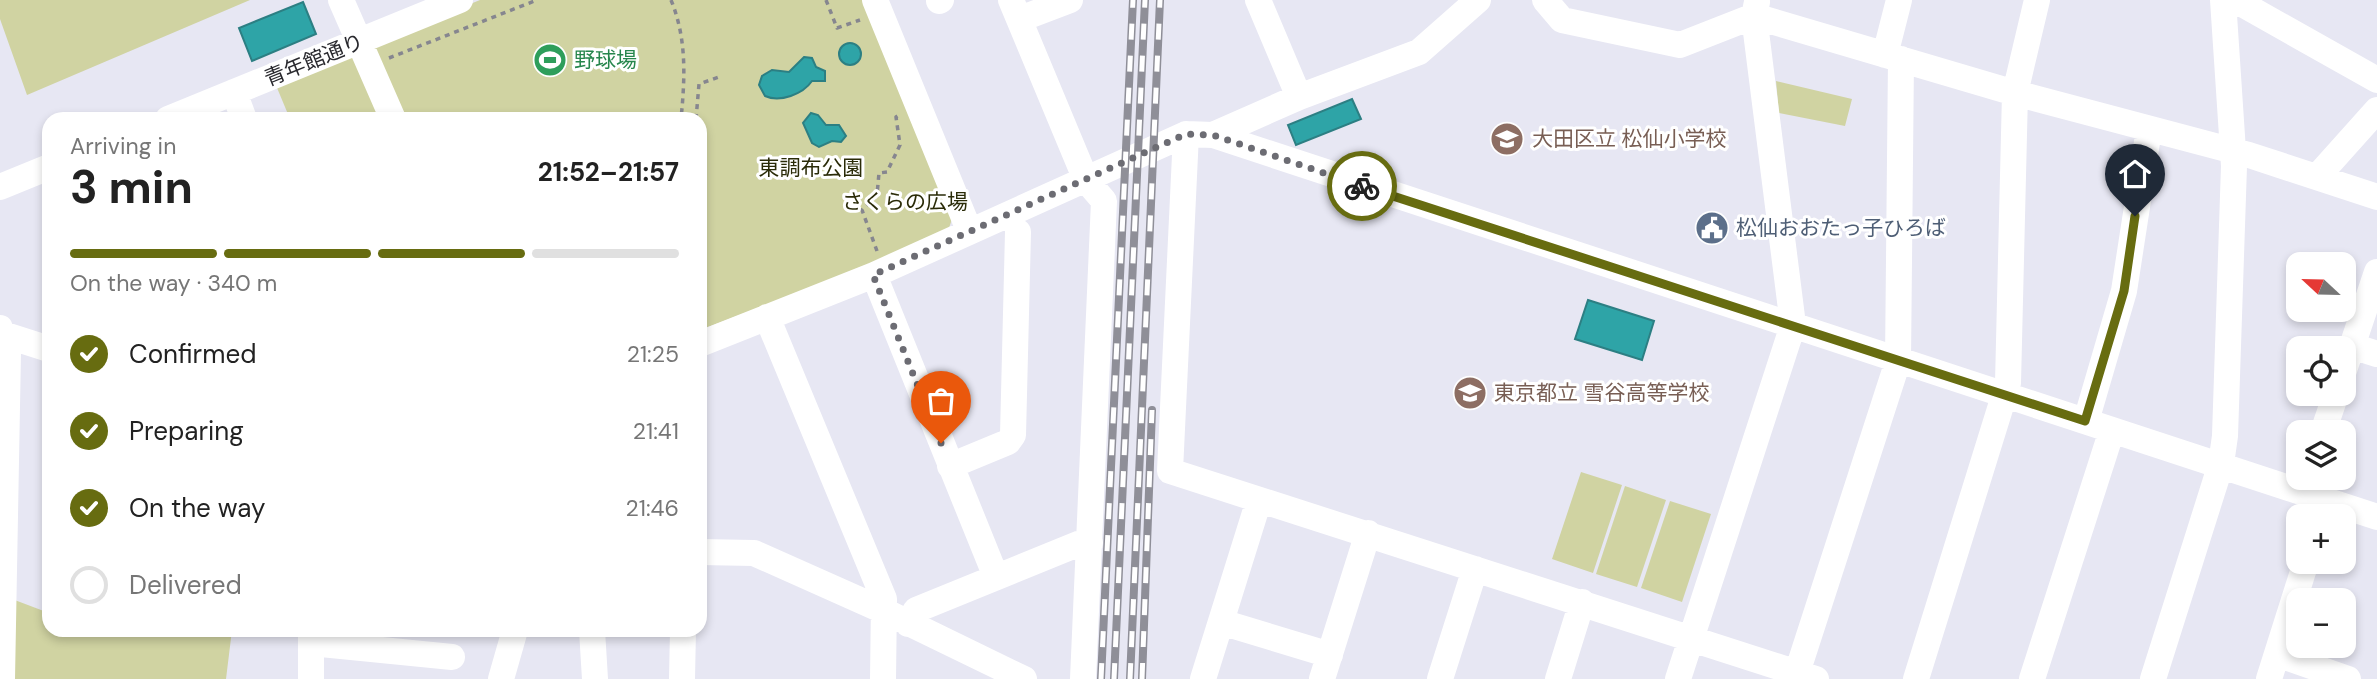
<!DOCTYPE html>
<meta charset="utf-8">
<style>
:root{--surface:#fff;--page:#f2f2f2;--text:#222;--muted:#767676;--line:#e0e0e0;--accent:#676c10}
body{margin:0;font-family:"DM Sans","Noto Sans JP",sans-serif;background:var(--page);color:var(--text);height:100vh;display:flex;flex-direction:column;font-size:26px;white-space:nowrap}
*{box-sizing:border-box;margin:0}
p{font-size:23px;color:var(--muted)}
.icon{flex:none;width:38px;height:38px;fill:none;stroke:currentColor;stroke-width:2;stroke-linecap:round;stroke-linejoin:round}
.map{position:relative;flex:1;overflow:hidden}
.sheet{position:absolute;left:42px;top:112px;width:665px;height:525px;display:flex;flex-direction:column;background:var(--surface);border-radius:21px;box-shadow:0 4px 10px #0003}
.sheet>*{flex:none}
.needle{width:46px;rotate:292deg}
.controls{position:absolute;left:2286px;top:252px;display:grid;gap:14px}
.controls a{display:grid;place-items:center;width:70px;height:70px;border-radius:14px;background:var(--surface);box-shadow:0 4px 10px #0003;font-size:35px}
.pin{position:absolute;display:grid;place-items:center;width:60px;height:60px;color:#fff;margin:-72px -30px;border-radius:50% 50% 50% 0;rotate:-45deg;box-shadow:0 0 7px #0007}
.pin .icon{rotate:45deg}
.courier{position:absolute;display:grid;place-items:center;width:70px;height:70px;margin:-35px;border:5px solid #676c10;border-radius:50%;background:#fff;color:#222;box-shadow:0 2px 9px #0007}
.overview em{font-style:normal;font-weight:700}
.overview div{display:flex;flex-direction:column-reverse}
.overview{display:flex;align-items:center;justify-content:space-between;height:119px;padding:0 28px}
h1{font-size:46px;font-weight:700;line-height:52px}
.bar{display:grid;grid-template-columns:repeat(4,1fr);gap:10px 7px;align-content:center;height:84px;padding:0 28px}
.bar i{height:9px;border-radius:5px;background:var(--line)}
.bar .active{background:var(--accent)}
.bar p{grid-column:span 4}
ol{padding:0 28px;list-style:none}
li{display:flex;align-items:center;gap:21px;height:77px}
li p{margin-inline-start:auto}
li .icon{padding:7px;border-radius:50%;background:var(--accent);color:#fff;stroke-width:4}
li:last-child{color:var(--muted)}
li i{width:38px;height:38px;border:4px solid var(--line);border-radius:50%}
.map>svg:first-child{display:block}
.green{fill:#d0d3a2}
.water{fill:#2ea4a7;stroke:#2c7f83;stroke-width:2}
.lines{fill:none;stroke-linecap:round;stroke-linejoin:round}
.path{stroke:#86868f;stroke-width:3.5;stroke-dasharray:5 5;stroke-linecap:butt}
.minor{stroke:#fff;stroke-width:26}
.rail-casing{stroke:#8f8f98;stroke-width:8}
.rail{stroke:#fff;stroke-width:5;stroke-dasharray:16;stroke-linecap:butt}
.done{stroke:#6c6c73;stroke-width:7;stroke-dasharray:0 12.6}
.route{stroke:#676c10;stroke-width:9}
.labels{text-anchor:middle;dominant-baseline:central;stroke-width:6;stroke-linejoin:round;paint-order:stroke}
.street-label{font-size:21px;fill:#29292e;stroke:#fff}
.leisure-label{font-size:21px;fill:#27864d;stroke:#fff;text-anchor:start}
.education-label{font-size:21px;fill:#785e54;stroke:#fff;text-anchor:start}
.park-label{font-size:21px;fill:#2a2b08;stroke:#fff}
.service-label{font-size:21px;fill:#4e5e75;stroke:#fff;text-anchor:start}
</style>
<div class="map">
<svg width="2377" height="679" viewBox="0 0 2377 679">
<rect width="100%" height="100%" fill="#e7e7f3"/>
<!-- green -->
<path class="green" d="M0,0H250L27,95L0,19Z
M480,0H864L952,219L946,237L700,330V119H290L275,83Z
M1776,81L1852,99L1845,126L1779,113Z
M1581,472L1622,485L1593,573L1552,559Z
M1625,486L1666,500L1637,587L1596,574Z
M1670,501L1711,514L1682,602L1641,588Z
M12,599L49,613V630H121L169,635L172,630H232L226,679H11Z"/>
<!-- water -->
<path class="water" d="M303,2L316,34L252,61L239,28Z
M839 54a11 11 0 1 1 22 0a11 11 0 1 1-22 0Z
M804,57L812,58L816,67L825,71V81H812C803,94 780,103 765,96L759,85L762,76L772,70L789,72Z
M1352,99L1361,119L1296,145L1288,125Z
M811,113L818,115L826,125H839L846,136L841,142L832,141L819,147L812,143L803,123Z
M1588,300L1654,321L1642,360L1575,339Z"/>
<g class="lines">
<!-- path -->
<path class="path" d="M671,0C687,39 685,78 681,119
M826,0L837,28L860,20
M389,58L537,0
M696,119L699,84L719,77
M877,251L862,210L877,195L879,173L887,172L900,145L896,117L899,115"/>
<!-- minor -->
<path class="minor" d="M341,0L393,119
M875,0L969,230
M1011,0L1086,180L1104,201L1083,679
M1258,0L1299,97
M1545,0L1562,20L1680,45L1754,16L2015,93L2249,155L2377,197
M2235,0L2377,80
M939,1L941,0
M1020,19L1070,0
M1885,55L1899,0
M234,92L244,119
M168,119L460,0
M1186,134L1170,471L1816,679
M1213,135L1299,97L1419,52L1478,0
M2317,177L2377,110
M0,187L49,167
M874,275L996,577
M767,317L884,599L883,679
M0,328L8,352L2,679
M2,334L49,349
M700,344L874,275L1186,134L1213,135L2377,517
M2352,346L2377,354
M2343,373L2377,272
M2086,421L2124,291L2149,129
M2323,432L2336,394
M950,466L1008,442L1013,435L1018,232
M700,552L754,553L882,610L1024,679
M1221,622L1330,655
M908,624L916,610L1078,544L1090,543
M311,630V679
M592,630L595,679
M311,643L452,657
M2277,654L2348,679
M501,679L515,630
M682,679L683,630
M1203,679L1259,500
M1322,679L1368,533
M1440,679L1475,569
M1558,679L1582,602
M1678,679L1793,325L1754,16L1757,2
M1795,679L1898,361L1901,59
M1916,679L2008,383L2015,93L2037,0
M2032,679L2112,430
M2153,679L2221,464L2225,436L2234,166L2223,0
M2269,679L2306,562"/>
<defs>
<path id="rail" d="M1101,679L1133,0
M1114,679L1145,0
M1130,679L1160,0
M1142,679L1152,410"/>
</defs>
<!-- rail casing -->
<use href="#rail" class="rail-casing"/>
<!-- rail -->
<use href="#rail" class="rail"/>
</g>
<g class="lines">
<!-- done -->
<path class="done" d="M941,443L873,275L1186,134L1213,135L1362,186"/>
<!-- route -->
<path class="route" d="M1362,186L2085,421L2124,291L2135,216"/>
</g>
<!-- icons -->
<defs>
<symbol id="stadium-disc" viewBox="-11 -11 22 22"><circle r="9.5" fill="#2e9e5b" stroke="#fff"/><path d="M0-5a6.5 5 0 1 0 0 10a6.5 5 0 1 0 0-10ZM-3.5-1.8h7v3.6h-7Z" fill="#fff"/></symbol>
<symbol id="school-disc" viewBox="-11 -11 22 22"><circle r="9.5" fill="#8d6e63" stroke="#fff"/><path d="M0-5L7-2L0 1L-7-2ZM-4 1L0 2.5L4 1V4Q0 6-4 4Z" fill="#fff"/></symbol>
<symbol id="civic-disc" viewBox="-11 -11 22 22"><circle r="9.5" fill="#5c6f8a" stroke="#fff"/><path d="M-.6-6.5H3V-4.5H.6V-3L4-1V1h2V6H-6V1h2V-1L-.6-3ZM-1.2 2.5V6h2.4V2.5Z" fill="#fff"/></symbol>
</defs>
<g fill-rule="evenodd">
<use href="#stadium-disc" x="531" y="41" width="38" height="38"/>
<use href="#school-disc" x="1488" y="120" width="38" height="38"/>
<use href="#civic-disc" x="1693" y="209" width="38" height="38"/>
<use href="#school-disc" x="1451" y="374" width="38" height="38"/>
</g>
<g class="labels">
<!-- street labels -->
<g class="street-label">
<text transform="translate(314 60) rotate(-22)">青年館通り</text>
</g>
<!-- leisure labels -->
<g class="leisure-label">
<text x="574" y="60">野球場</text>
</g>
<!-- education labels -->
<g class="education-label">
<text x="1532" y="139">大田区立 松仙小学校</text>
<text x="1494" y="393">東京都立 雪谷高等学校</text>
</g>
<!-- park labels -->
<g class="park-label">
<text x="811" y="168">東調布公園</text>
<text x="905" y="202">さくらの広場</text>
</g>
<!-- service labels -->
<g class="service-label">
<text x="1736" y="228">松仙おおたっ子ひろば</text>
</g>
</g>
</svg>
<div class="controls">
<a><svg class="needle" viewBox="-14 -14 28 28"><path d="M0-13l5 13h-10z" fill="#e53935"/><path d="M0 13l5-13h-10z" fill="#767676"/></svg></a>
<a><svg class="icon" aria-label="locate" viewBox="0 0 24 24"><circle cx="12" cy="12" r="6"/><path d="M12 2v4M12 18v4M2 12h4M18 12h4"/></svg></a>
<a><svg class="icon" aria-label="layers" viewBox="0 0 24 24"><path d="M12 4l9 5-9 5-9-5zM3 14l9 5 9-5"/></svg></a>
<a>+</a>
<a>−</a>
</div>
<div class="pin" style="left:941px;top:443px;background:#ea580c"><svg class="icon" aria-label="bag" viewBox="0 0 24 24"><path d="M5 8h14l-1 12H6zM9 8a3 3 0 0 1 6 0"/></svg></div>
<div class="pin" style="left:2135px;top:216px;background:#1f2937"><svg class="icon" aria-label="home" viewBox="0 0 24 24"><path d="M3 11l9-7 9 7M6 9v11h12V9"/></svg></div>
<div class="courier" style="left:1362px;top:186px"><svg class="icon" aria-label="bike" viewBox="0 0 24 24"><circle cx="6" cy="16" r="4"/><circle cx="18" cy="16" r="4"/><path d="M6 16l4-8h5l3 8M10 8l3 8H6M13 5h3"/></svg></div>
<section class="sheet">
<div class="overview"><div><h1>3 min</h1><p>Arriving in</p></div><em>21:52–21:57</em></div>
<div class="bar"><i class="active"></i><i class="active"></i><i class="active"></i><i></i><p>On the way · 340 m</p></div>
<ol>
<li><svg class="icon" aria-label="check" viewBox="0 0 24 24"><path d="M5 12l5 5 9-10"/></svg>Confirmed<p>21:25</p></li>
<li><svg class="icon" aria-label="check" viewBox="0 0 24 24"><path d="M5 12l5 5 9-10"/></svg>Preparing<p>21:41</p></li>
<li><svg class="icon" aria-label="check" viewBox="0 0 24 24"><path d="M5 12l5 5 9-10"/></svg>On the way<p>21:46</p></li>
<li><i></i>Delivered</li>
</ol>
</section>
</div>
